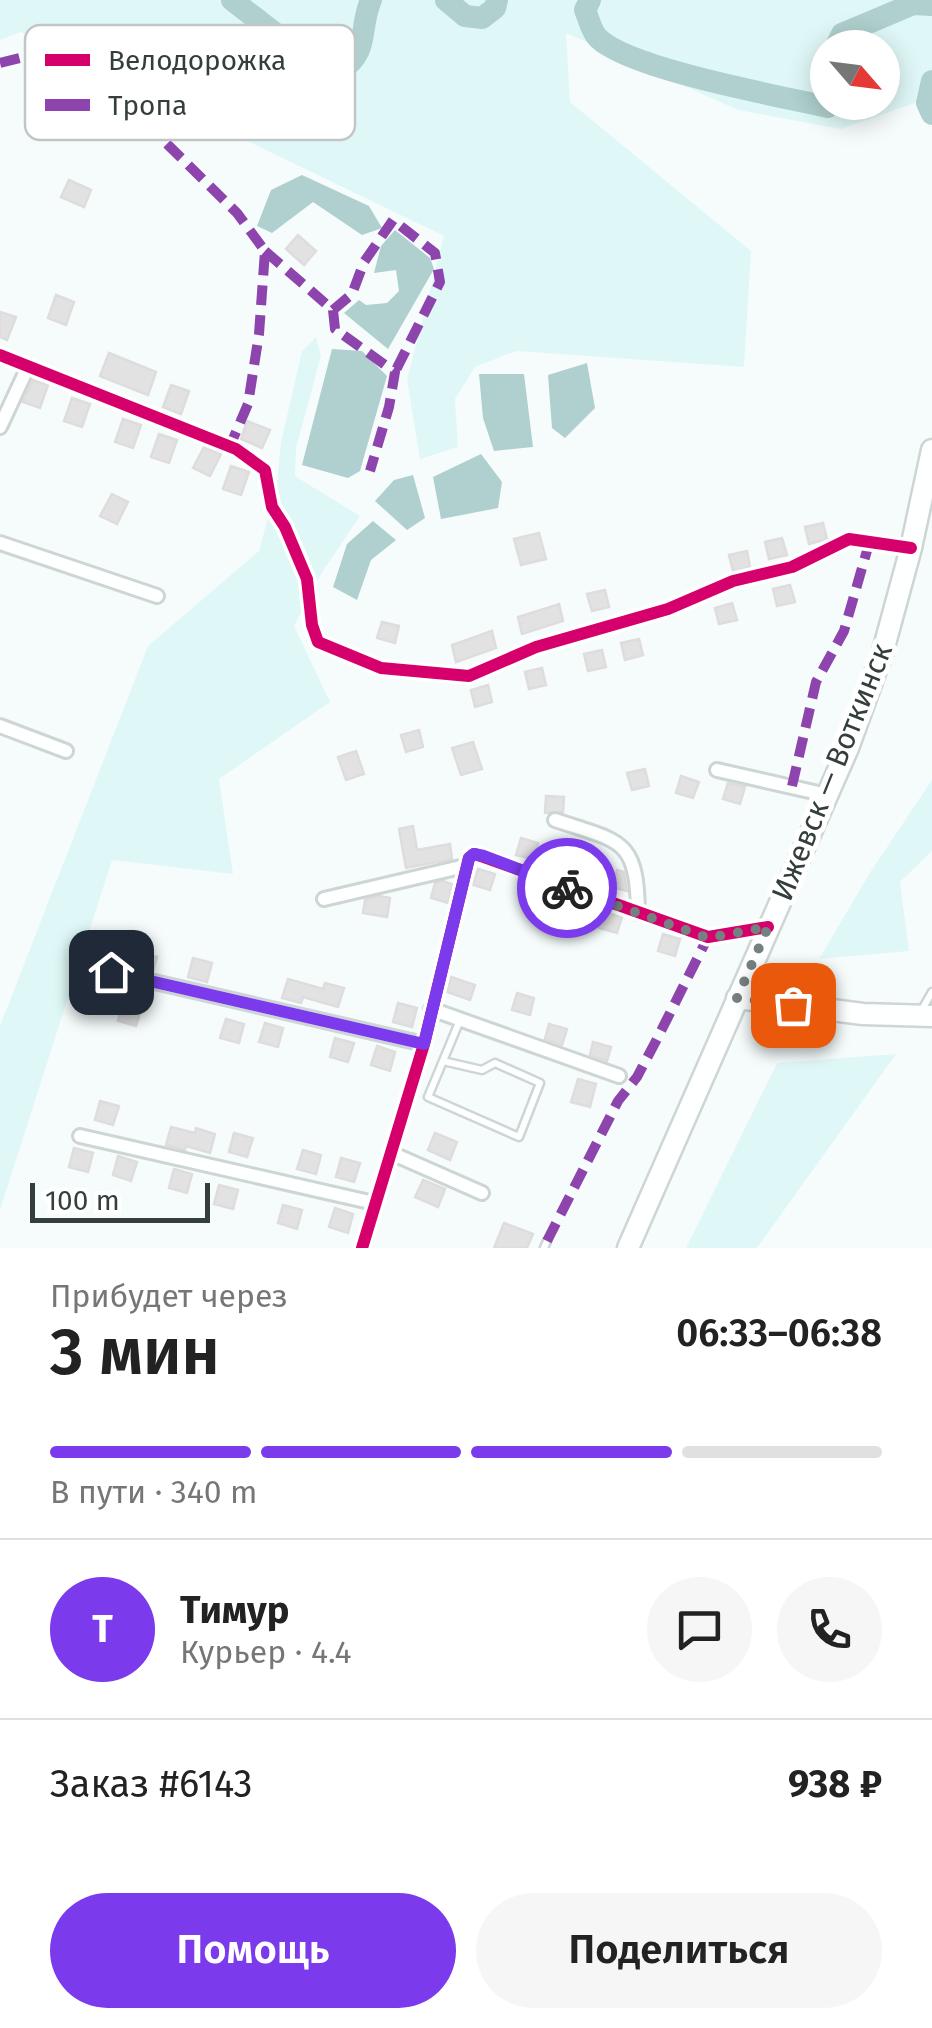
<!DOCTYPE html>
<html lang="ru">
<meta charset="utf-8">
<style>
:root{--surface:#fff;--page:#f6f6f6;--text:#222;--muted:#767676;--line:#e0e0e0;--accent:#7c3aed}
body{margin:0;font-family:"Fira Sans",sans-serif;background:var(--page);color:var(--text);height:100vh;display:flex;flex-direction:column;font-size:38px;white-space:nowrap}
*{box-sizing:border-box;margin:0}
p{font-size:32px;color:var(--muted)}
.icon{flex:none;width:55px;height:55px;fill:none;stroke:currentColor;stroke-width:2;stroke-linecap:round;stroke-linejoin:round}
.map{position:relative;height:1248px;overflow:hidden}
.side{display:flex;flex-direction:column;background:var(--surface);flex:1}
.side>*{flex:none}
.needle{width:65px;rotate:118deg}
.controls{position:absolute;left:810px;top:30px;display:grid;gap:20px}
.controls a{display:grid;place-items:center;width:90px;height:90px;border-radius:50%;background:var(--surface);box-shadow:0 5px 25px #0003;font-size:50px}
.scale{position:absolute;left:30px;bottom:25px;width:180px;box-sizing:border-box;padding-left:10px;border:5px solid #333e3d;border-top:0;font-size:28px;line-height:35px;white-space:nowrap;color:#333e3d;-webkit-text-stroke:8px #fff;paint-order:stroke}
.pin{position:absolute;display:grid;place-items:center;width:85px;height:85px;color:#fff;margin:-42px;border-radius:20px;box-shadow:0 5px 15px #0006}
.courier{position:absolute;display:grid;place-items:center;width:100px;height:100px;margin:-50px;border:8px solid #7c3aed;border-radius:50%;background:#fff;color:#222;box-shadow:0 2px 12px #0007}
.overview em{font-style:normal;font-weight:600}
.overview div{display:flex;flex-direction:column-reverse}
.overview{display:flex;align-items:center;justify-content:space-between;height:170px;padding:0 50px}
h1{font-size:65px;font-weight:600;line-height:75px}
.bar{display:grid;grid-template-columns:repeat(4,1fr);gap:15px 10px;align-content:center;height:120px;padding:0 50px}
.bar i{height:12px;border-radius:8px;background:var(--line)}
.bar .current{background:var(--accent)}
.bar p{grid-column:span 4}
.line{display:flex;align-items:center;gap:25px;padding:0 50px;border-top:2px solid var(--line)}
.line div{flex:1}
.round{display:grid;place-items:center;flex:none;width:105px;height:105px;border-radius:52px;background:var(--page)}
.button{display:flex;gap:20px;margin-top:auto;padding:20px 50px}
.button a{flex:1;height:115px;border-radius:60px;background:var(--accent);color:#fff;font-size:40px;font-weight:600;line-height:115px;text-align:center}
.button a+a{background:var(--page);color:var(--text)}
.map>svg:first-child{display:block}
.green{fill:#dff8f7;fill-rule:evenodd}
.water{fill:#afd0ce}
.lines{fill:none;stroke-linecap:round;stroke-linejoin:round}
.river{stroke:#afd0ce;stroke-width:22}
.building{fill:#e3e2e3;stroke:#dedcdd;stroke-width:2.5}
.lane-casing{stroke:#cdd6d5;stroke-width:11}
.street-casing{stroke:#cdd6d5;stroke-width:18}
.primary-casing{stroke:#cdd6d5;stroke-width:25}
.lane{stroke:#feffff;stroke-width:6}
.street{stroke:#feffff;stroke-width:12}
.primary{stroke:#feffff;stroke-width:20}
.quiet{stroke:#8e44ad;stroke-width:10;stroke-dasharray:20 10;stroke-linecap:butt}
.cycleway-casing{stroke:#fff;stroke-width:19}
.cycleway{stroke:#d6006c;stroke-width:12}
.done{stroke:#778080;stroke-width:10;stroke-dasharray:0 18}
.route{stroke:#7c3aed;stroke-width:12}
.labels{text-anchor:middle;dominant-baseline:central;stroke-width:10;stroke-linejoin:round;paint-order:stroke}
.street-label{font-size:30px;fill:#333e3d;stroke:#fff}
.key{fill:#fff;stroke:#c2c5c5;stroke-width:2.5}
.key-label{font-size:28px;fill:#333e3d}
</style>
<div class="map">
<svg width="932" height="1248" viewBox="0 0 932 1248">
<rect width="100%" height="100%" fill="#f6fcfc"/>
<!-- green -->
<path class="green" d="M0,0H932V97L841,129L738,110L566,33L570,102L751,251L744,367L516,351L475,367L455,399L458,447L420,459L407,380L444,236L21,32L0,40ZM828,48H882V102H828Z
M316,337L321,356L296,448L295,476L360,516L321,574L294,626L330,702L219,779L233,874L112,860L0,1210V1026L148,646L259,551L277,484L281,442L302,351Z
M932,780V851L900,882L909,951L819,959L871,871Z
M896,1054L757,1248H686L777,1063Z"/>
<!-- water -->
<path class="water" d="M302,175L369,206L382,228L362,235L313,202L272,233L257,226L271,190Z
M395,230L430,258L434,269L388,349L344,313L359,300L366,305L387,303L399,291L396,270L374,273L381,246Z
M332,349L362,351L387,376L360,471L348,478L302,465Z
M587,363L595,408L565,438L552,428L548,375Z
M479,374H524L533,447L494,451L483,418Z
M481,454L502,482L498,508L441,519L433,477Z
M413,475L425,518L407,530L375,501L394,480Z
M373,521L396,540L371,560L357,600L333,587L347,544Z"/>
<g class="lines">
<!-- river -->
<path class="river" d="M232,0L320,68L339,72C371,51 358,30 371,0
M446,0L465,16L482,18L495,8L497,0
M590,0L585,10C589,19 591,31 598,38C629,69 779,96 828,107L835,102
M835,48L842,34L913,4L932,5
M932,81L927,103L932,114"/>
</g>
<!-- building -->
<path class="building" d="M69,180L91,190L84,207L61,197Z
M298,235L316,251L304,265L286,249Z
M56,295L74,302L66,325L48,318Z
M0,312L16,317L7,340L0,337Z
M109,353L156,372L148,395L100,376Z
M33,380L48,385L40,408L23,402Z
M171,385L189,391L181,414L163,407Z
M72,398L90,404L82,427L64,421Z
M123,419L141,425L133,448L115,442Z
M247,421L270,430L262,448L241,439Z
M159,434L177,440L169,463L151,457Z
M204,447L221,454L210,476L193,468Z
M231,466L249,472L241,495L223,489Z
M112,494L128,502L117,524L100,516Z
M823,523L827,539L809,544L805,527Z
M539,533L546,559L521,565L514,539Z
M782,538L787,555L769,559L765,542Z
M747,551L750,567L733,571L729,555Z
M790,585L795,602L777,606L773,589Z
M605,590L609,607L592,611L587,594Z
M732,603L737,620L719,624L715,608Z
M559,604L563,621L522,634L518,617Z
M382,622L399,626L395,643L377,638Z
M492,631L496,648L456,662L452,645Z
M639,639L643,655L625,660L621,643Z
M602,650L606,667L588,671L584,654Z
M542,668L546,685L529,689L525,672Z
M488,685L492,702L475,707L471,690Z
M419,730L423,747L406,752L401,735Z
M473,742L482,769L461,775L452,748Z
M356,751L364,774L346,780L338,757Z
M645,769L649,786L632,790L627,773Z
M681,776L699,782L693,798L676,793Z
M728,783L745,787L740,804L723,799Z
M546,796L564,797L563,812L545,813Z
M413,826L417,850L450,844L452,859L406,868L399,829Z
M521,838L538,843L534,859L516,855Z
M478,869L495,874L490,890L473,885Z
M617,870L624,872L627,891L612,887Z
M443,881L452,884L448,903L431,898L435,883Z
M549,894L574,901L569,918L544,911Z
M379,896L390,898L387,917L363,913L365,900Z
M604,912L622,917L617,933L599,928Z
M663,934L680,939L675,956L658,951Z
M138,952L157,957L153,971L134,967Z
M193,958L212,963L207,982L188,977Z
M451,977L475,985L470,1000L447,992Z
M288,979L323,989L325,983L344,988L338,1007L303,997L301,1003L282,998Z
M517,993L534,998L530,1015L512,1010Z
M123,1002L142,1007L136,1026L118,1021Z
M398,1003L417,1008L412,1027L393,1022Z
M226,1019L244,1024L239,1043L220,1038Z
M265,1023L283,1028L278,1047L259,1042Z
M549,1024L567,1029L562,1045L545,1039Z
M335,1038L354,1043L348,1062L330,1057Z
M593,1042L611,1047L607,1061L590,1055Z
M377,1046L395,1052L390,1071L371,1065Z
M578,1079L596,1084L590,1107L571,1102Z
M100,1101L119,1106L113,1125L95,1120Z
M171,1127L195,1133L196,1128L215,1134L210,1153L186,1146L185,1150L166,1145Z
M234,1133L253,1138L247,1157L229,1152Z
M435,1133L457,1142L450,1160L428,1150Z
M74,1148L93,1153L88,1172L69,1167Z
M303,1150L321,1155L316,1174L297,1169Z
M118,1156L137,1162L131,1181L113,1175Z
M341,1158L360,1163L354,1182L336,1177Z
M174,1169L192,1174L187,1193L169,1188Z
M423,1180L445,1189L438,1207L415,1197Z
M219,1185L238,1190L233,1209L214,1204Z
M283,1205L302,1210L297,1229L278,1223Z
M335,1208L353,1214L348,1233L329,1227Z
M504,1223L533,1234L527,1248H494Z"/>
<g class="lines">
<defs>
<path id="lane" d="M920,1013L932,992
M443,1061L482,1070L495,1063L540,1083L519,1137L428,1097L460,1020
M544,1248L547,1241"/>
<path id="street" d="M0,355L236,449L265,470L272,507L285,527L307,579L312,625L318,642L381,668L469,676L536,647L668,609L733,581L792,567L849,539L911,548
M0,427L27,369
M0,543L157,596
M0,726L66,751
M717,770L827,795
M555,820C621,842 637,838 638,913
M324,899L465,866
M111,972L424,1044
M431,1009L619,1076
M80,1136L374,1203
M391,1153L482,1193
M362,1248L424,1044L469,858L474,854L484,857L708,937L768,927"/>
<path id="primary" d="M737,998L863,1014L932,1016
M628,1248L848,748L883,651L911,548L932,450"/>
</defs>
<!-- lane casing -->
<use href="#lane" class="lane-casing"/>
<!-- street casing -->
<use href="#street" class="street-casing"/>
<!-- primary casing -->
<use href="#primary" class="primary-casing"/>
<!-- lane -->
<use href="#lane" class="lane"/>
<!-- street -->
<use href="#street" class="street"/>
<!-- primary -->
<use href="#primary" class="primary"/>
<!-- quiet -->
<path class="quiet" d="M0,63L65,47L97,64L134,98L162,139L237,213L265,251L259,334L248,404L230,446
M265,251L333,310L335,329L395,372L389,407L370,471
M333,310L352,294L364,262L393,220L435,253L440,282L395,372
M792,786L816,682L844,631L870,540
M547,1241L618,1101L637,1077L657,1039L708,937"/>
<defs>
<path id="cycleway" d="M0,355L236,449L265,470L272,507L285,527L307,579L312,625L318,642L381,668L469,676L536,647L668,609L733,581L792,567L849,539L911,548
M362,1248L424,1044L469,858L474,854L484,857L708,937L768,927"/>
</defs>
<!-- cycleway casing -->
<use href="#cycleway" class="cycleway-casing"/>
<!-- cycleway -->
<use href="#cycleway" class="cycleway"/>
</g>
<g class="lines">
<!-- done -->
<path class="done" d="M567,888L708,938L768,927L737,998L793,1005"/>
<!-- route -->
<path class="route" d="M111,972L424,1044L469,858L474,854L484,856L567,888"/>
</g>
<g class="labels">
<!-- street labels -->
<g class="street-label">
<text transform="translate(832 772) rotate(-68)">Ижевск — Воткинск</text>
</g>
</g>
<!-- legend -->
<rect x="25" y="25" width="330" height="115" rx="15" class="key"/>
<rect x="45" y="54" width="45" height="12" fill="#d6006c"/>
<rect x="45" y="99" width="45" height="12" fill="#8e44ad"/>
<g class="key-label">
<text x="108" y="70">Велодорожка</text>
<text x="108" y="115">Тропа</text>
</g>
</svg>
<div class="controls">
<a><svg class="needle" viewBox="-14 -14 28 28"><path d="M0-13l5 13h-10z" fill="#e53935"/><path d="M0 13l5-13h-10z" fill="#767676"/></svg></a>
</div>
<div class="scale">100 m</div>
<div class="pin" style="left:793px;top:1005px;background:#ea580c"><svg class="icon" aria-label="bag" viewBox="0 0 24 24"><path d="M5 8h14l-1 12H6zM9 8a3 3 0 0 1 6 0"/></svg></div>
<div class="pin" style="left:111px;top:972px;background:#1f2937"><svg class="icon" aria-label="home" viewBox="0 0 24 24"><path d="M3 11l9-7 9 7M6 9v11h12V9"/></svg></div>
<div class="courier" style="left:567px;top:888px"><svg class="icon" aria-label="bike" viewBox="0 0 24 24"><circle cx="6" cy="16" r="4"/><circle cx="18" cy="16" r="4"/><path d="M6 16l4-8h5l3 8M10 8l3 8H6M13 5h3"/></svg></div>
</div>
<section class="side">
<div class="overview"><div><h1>3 мин</h1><p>Прибудет через</p></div><em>06:33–06:38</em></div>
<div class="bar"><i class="current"></i><i class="current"></i><i class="current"></i><i></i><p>В пути · 340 m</p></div>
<div class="line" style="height:180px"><b class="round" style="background:var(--accent);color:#fff">Т</b><div><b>Тимур</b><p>Курьер · 4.4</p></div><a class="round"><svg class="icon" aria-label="chat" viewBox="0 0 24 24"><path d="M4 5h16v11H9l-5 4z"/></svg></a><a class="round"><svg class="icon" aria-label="phone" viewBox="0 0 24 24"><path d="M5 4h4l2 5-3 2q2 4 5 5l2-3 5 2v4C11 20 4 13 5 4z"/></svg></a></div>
<div class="line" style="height:130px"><div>Заказ #6143</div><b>938 ₽</b></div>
<div class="button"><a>Помощь</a><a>Поделиться</a></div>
</section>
